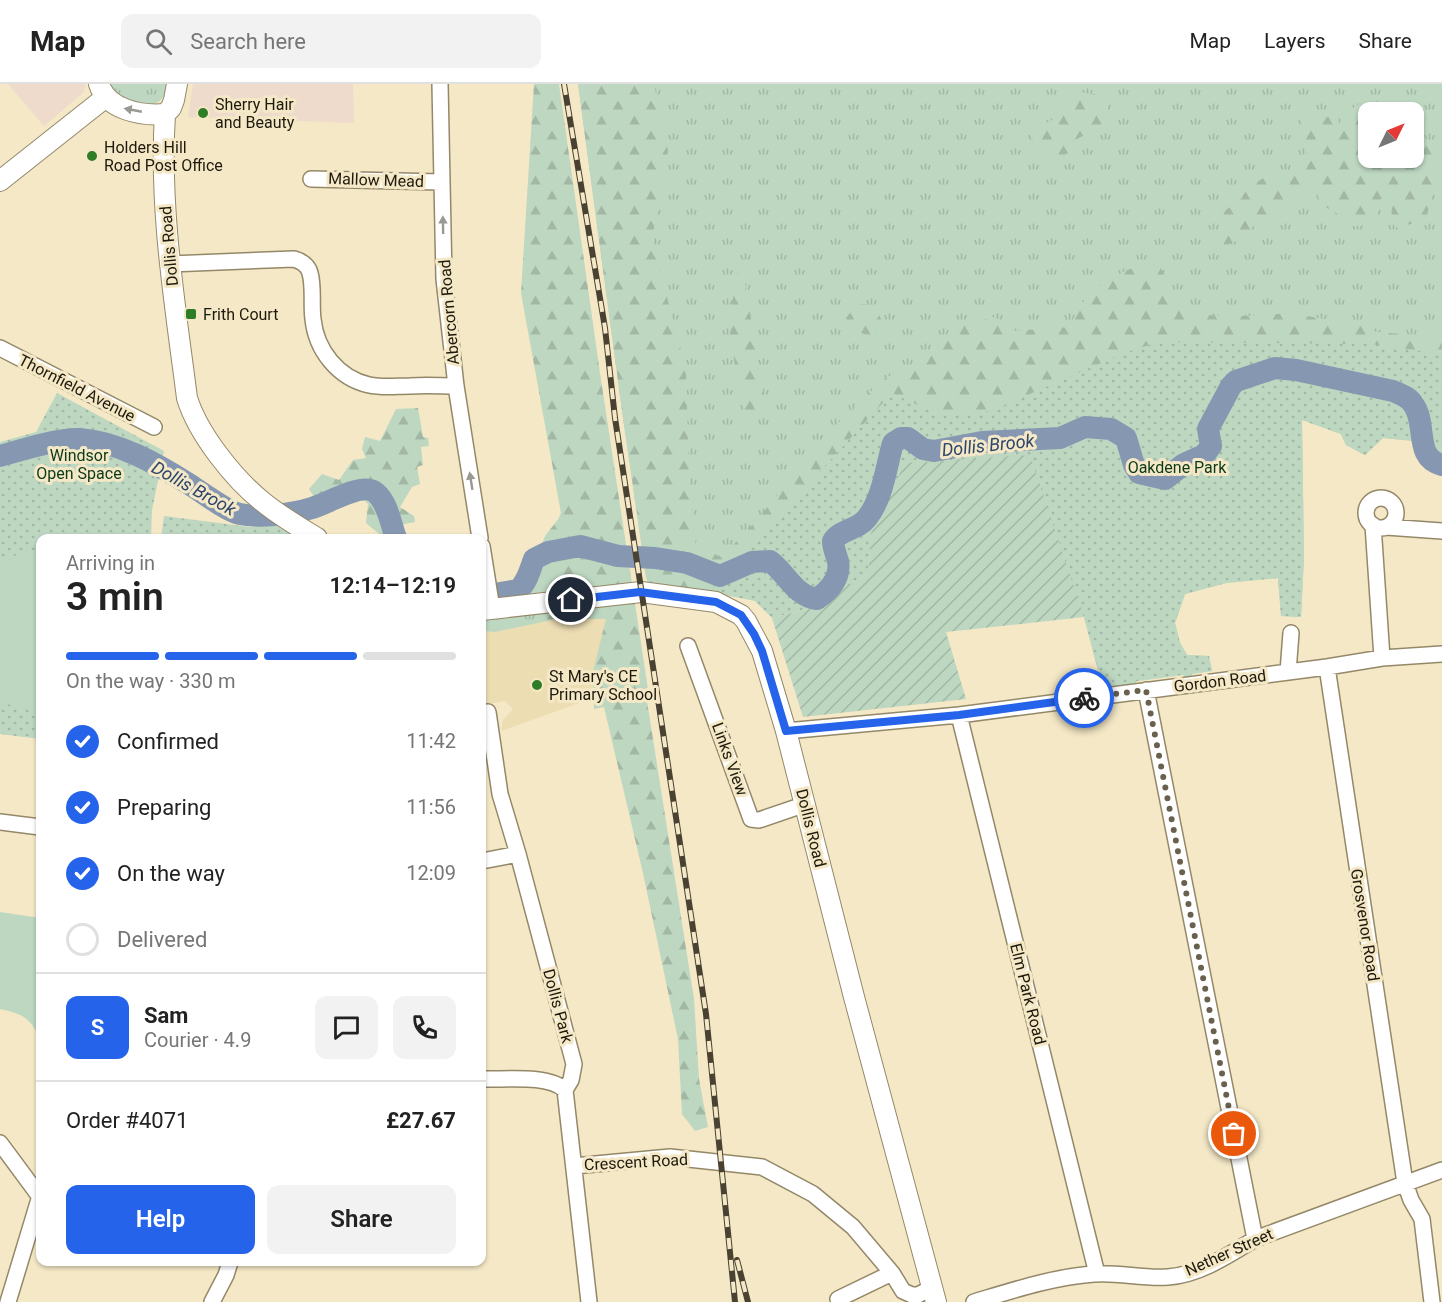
<!DOCTYPE html>
<meta charset="utf-8">
<style>
:root{--surface:#fff;--page:#f2f2f2;--text:#222;--muted:#767676;--line:#e0e0e0;--accent:#2563eb}
body{margin:0;font-family:Roboto,sans-serif;background:var(--page);color:var(--text);height:100vh;display:flex;flex-direction:column;font-size:22px;white-space:nowrap}
*{box-sizing:border-box;margin:0}
p{font-size:20px;color:var(--muted)}
.icon{flex:none;width:33px;height:33px;fill:none;stroke:currentColor;stroke-width:2;stroke-linecap:round;stroke-linejoin:round}
.map{position:relative;flex:1;overflow:hidden}
.panel{position:absolute;left:36px;top:450px;width:450px;height:732px;display:flex;flex-direction:column;background:var(--surface);border-radius:12px;box-shadow:0 2px 4px #0004}
.panel>*{flex:none}
.needle{width:39px;rotate:47deg}
.buttons{position:absolute;left:1358px;top:18px;display:grid;gap:12px}
.buttons a{display:grid;place-items:center;width:66px;height:66px;border-radius:12px;background:var(--surface);box-shadow:0 2px 4px #0004;font-size:30px}
.pin{position:absolute;display:grid;place-items:center;width:51px;height:51px;color:#fff;margin:-26px;border:3px solid #fff;border-radius:50%;box-shadow:0 2px 6px #0007}
.courier{position:absolute;display:grid;place-items:center;width:60px;height:60px;margin:-30px;border:4px solid #2563eb;border-radius:50%;background:#fff;color:#222;box-shadow:0 2px 8px #0007}
.overview em{font-style:normal;font-weight:600}
.overview div{display:flex;flex-direction:column-reverse}
.overview{display:flex;align-items:center;justify-content:space-between;height:102px;padding:0 30px}
h1{font-size:39px;font-weight:600;line-height:45px}
.bar{display:grid;grid-template-columns:repeat(4,1fr);gap:9px 6px;align-content:center;height:72px;padding:0 30px}
.bar i{height:8px;border-radius:4px;background:var(--line)}
.bar .selected{background:var(--accent)}
.bar p{grid-column:span 4}
.line{display:flex;align-items:center;gap:15px;padding:0 30px;border-top:2px solid var(--line)}
.line div{flex:1}
.round{display:grid;place-items:center;flex:none;width:63px;height:63px;border-radius:12px;background:var(--page)}
ol{padding:0 30px;list-style:none}
li{display:flex;align-items:center;gap:18px;height:66px}
li p{margin-inline-start:auto}
li .icon{padding:6px;border-radius:50%;background:var(--accent);color:#fff;stroke-width:4}
li:last-child{color:var(--muted)}
li i{width:33px;height:33px;border:3px solid var(--line);border-radius:50%}
.action{display:flex;gap:12px;margin-top:auto;padding:12px 30px}
.action a{flex:1;height:69px;border-radius:12px;background:var(--accent);color:#fff;font-size:24px;font-weight:600;line-height:69px;text-align:center}
.action a+a{background:var(--page);color:var(--text)}
header{display:flex;align-items:center;gap:36px;box-sizing:border-box;height:84px;padding:0 30px;background:var(--surface);border-bottom:2px solid var(--line)}
header strong{font-size:28px}
nav{display:flex;gap:33px;margin-inline-start:auto;font-size:21px}
.search{width:420px;height:54px;background:var(--page);display:flex;align-items:center;gap:15px;box-sizing:border-box;padding:0 21px;border-radius:12px;color:var(--muted);font-size:22px}
.map>svg:first-child{display:block}
.commercial{fill:#eedbcb}
.built{fill:#ecddb3}
.grass{fill:url(#grass-tufts);fill-rule:evenodd}
.forest{fill:url(#forest-firs)}
.park{fill:url(#park-dots)}
.garden{fill:url(#garden-furrows)}
.pitch{fill:#bdd7c1}
.lines{fill:none;stroke-linecap:round;stroke-linejoin:round}
.river{stroke:#8697b1;stroke-width:22}
.minor-casing{stroke:#948869;stroke-width:18}
.major-casing{stroke:#948869;stroke-width:22}
.minor{stroke:#fff;stroke-width:15}
.major{stroke:#fff;stroke-width:20}
.rail-casing{stroke:#494232;stroke-width:6}
.rail{stroke:#f4e8c6;stroke-width:4;stroke-dasharray:11;stroke-linecap:butt}
.oneway{fill:#9a9892}
.done{stroke:#69614e;stroke-width:6;stroke-dasharray:0 10.8}
.route{stroke:#2563eb;stroke-width:8}
.poi-dot{fill:#2e7d27;stroke:#f4e8c6;stroke-width:2}
.labels{text-anchor:middle;dominant-baseline:central;stroke-width:6;stroke-linejoin:round;paint-order:stroke}
.poi-label{font-size:16px;fill:#1e190d;stroke:#f4e8c6;text-anchor:start}
.street-label{font-size:16px;fill:#1e190d;stroke:#f4e8c6}
.park-label{font-size:16px;fill:#0b391a;stroke:#f4e8c6}
.water-label{font-size:18px;font-style:italic;fill:#2c466c;stroke:#f4e8c6}
</style>
<header>
<strong>Map</strong>
<div class="search"><svg class="icon" aria-label="search" viewBox="0 0 24 24"><circle cx="10" cy="10" r="6"/><path d="M15 15l6 6"/></svg>Search here</div>
<nav><a>Map</a><a>Layers</a><a>Share</a></nav>
</header>
<div class="map">
<svg width="1442" height="1218" viewBox="0 0 1442 1218">
<defs>
<pattern id="grass-tufts" width="24" height="20" patternUnits="userSpaceOnUse" patternTransform="scale(1.5)"><rect width="24" height="20" fill="#bdd7c1"/><path d="M3 7l-1-3M5 7V3M7 7l1-3M15 17l-1-3M17 17v-4M19 17l1-3" fill="none" stroke="#a2b8a5"/></pattern>
<pattern id="forest-firs" width="22" height="20" patternUnits="userSpaceOnUse" patternTransform="scale(1.5)"><rect width="22" height="20" fill="#bdd7c1"/><path d="M5 1l3.5 6h-7zM16 11l3.5 6h-7z" fill="#a2b8a5"/></pattern>
<pattern id="park-dots" width="8" height="8" patternUnits="userSpaceOnUse" patternTransform="scale(1.5)"><rect width="8" height="8" fill="#bdd7c1"/><path d="M2 2h.1M6 6h.1" fill="none" stroke="#a2b8a5" stroke-width="1.8" stroke-linecap="round"/></pattern>
<pattern id="garden-furrows" width="10" height="10" patternUnits="userSpaceOnUse" patternTransform="scale(1.5)"><rect width="10" height="10" fill="#bdd7c1"/><path d="M-1 1l2-2M0 10L10 0M9 11l2-2" fill="none" stroke="#a2b8a5"/></pattern>
</defs>
<rect width="100%" height="100%" fill="#f4e8c6"/>
<!-- commercial -->
<path class="commercial" d="M8,0H85L84,8L44,42Z
M193,0H353L354,39L188,33Z"/>
<!-- built -->
<path class="built" d="M607,534L593,587V614L501,647L503,636L513,625L505,617L482,621V547L495,548L555,535Z"/>
<!-- grass -->
<path class="grass" d="M108,0H168C166,11 163,16 153,21L119,14Z
M578,0H1442V270L709,508L646,494L623,334ZM1368,28H1413V74H1368Z
M536,528L538,539L495,548L482,547V536Z"/>
<!-- forest -->
<path class="forest" d="M534,0H559L600,289L649,612L647,617L694,915L699,995L708,1043L695,1047L682,1030L678,955L643,789L604,623L594,625L593,587L606,535H555L538,539L535,524L552,516V507L500,514V507L520,500L531,473L542,466C542,447 555,445 561,429L521,209Z
M578,0H654L668,67L652,155L686,286L689,395L696,463L722,473L755,438L837,340L884,295L923,274L955,242L995,233L1013,247L1068,243L1089,209L1123,188L1152,176L1159,180L1175,212L1195,231L1248,232L1290,229L1358,241L1377,248L1442,253V387L1428,386L1414,357L1383,354L1365,371L1346,361L1341,350L1302,336L1304,474L1301,533L1281,532L1278,494L1226,499L1185,510L1175,539L1180,559L1187,571L1209,572L1212,587L1192,590L1193,596H1187L1159,558L1136,592V599L1108,604L1102,602L1084,533L871,449L868,490H769L709,508L648,503L623,334Z
M1081,8L1098,11L1108,20L1106,40L1073,57L1068,69L1050,78L1042,72L1031,51L1046,39L1061,32L1065,20Z
M1373,13L1388,15L1404,28H1368V74H1413V37L1425,53L1436,72L1435,100L1426,135L1398,144L1391,139L1392,123L1383,113L1379,117L1377,130L1361,142H1350C1345,138 1340,132 1335,128C1322,121 1320,123 1317,107L1309,102L1305,108L1302,117L1292,118L1282,135L1272,132L1265,138L1252,143L1247,154L1225,161L1218,154L1228,148L1231,140L1217,139L1215,134L1242,114C1245,104 1268,89 1278,89C1283,89 1289,90 1294,90L1297,79L1307,69L1301,60L1302,53L1298,46L1303,34L1331,33L1340,39C1348,27 1358,18 1373,13Z
M741,173L766,327L750,342L737,300L729,234Z
M857,220L874,221L881,235L874,254L852,245L846,234Z
M418,324L423,353L428,354L429,362L421,363L423,381L417,383L420,400L412,403L400,423L414,432L415,438L399,441L403,454H384L366,439L368,420L360,412L323,427L309,405L322,390L339,396L353,376L366,374L362,365L365,353L380,357L396,325Z"/>
<!-- park -->
<path class="park" d="M1159,258L1371,260L1442,270V387L1428,386L1414,357L1383,354L1365,371L1346,361L1341,350L1302,336L1304,474L1301,533L1281,532L1278,494L1226,499L1185,510L1175,539L1180,559L1187,571L1209,572L1212,587L1102,602L1084,533L871,449L868,490L804,526L772,534L755,517L709,508L892,309L942,332L991,327L1124,269Z
M57,309L164,367L152,426L151,454H40V655L0,650V358L36,348Z
M164,432L250,443L268,436L297,454H161Z"/>
<!-- garden -->
<path class="garden" d="M1030,371L1084,533L946,548L966,615L803,633L772,534L804,526L868,490L871,449L905,379Z"/>
<!-- pitch -->
<path class="pitch" d="M31,466L40,467V626L0,619V482L19,469Z
M0,828L40,834V956C31,933 22,930 0,925Z"/>
<g class="lines">
<!-- river -->
<path class="river" d="M0,372C21,366 59,354 80,355C119,358 157,380 189,400C200,407 228,428 240,430C259,434 293,430 312,424C327,420 363,397 376,409C388,419 391,441 396,454
M482,512L518,506C527,499 530,486 534,475L548,468L580,462L618,472L655,474L687,479L720,492L752,478L770,477C787,490 795,512 817,515C830,506 841,494 838,477C836,470 833,464 833,457C841,445 858,446 867,434C883,414 886,383 893,359L901,354H908L923,365L934,367L982,358L1060,354L1085,343L1111,345L1126,354L1134,381L1139,389L1165,395L1184,380L1204,371L1211,362L1208,345L1231,302L1236,297L1275,284L1296,286L1393,307C1400,310 1409,313 1413,320C1428,339 1413,374 1442,381"/>
<defs>
<path id="minor" d="M440,0L444,195L456,302L480,454
M311,95L441,98
M170,180L294,175C301,177 308,181 310,189C314,203 311,221 313,235C316,266 338,294 369,301C383,304 396,302 410,302C426,301 441,302 456,302
M0,264L154,343
M1366 429a15 15 0 1 1 30 0a15 15 0 1 1-30 0Z
M1373,441L1382,574
M1386,443L1442,447
M482,462L492,525
M688,562L751,735L759,736L806,720
M1327,583L1405,1099L1411,1116L1422,1135L1432,1218
M1288,588L1291,549
M1146,606L1255,1155
M488,628L500,710L518,770L574,980L571,996L565,1006L589,1218
M959,631L1097,1190
M786,647L959,631L1327,583L1382,574L1442,570
M0,738L40,743
M482,777L518,770
M482,995C504,996 548,990 565,1006
M0,1059L40,1113
M574,1082L670,1073L762,1083L813,1110L853,1143L892,1189L903,1207L912,1211H918L933,1203
M838,1215L892,1189
M8,1218L40,1112
M212,1218L226,1191L230,1178
M974,1218C1014,1206 1053,1193 1094,1190C1119,1188 1143,1195 1168,1193C1199,1191 1229,1171 1255,1155L1442,1086"/>
<path id="major" d="M99,0C107,26 141,32 165,30L171,24L174,16L177,0
M165,30C159,125 175,220 187,314C198,350 234,395 263,418C280,432 299,443 317,454
M0,97L106,13
M482,526L641,508L716,518L741,531L746,537L762,567L786,647L854,913L936,1218"/>
</defs>
<!-- minor casing -->
<use href="#minor" class="minor-casing"/>
<!-- major casing -->
<use href="#major" class="major-casing"/>
<!-- minor -->
<use href="#minor" class="minor"/>
<!-- major -->
<use href="#major" class="major"/>
<defs>
<path id="rail" d="M564,0L605,244L615,334L706,930L735,1218
M737,1176L748,1218"/>
</defs>
<!-- rail casing -->
<use href="#rail" class="rail-casing"/>
<!-- rail -->
<use href="#rail" class="rail"/>
</g>
<!-- one-way arrows -->
<defs><path id="oneway-solid" d="M-6-.8H1V-3.2L6.5 0L1 3.2V.8H-6Z" transform="scale(1.5)"/></defs>
<g class="oneway">
<use href="#oneway-solid" transform="translate(133 26) rotate(-169)"/>
<use href="#oneway-solid" transform="translate(443 141) rotate(-91)"/>
<use href="#oneway-solid" transform="translate(471 397) rotate(-99)"/>
</g>
<g class="lines">
<!-- done -->
<path class="done" d="M1084,614L1146,606L1234,1050"/>
<!-- route -->
<path class="route" d="M571,516L640,508L716,518L741,531L754,550L762,567L786,647L959,631L1084,614"/>
</g>
<!-- markers -->
<g class="poi-dot">
<circle cx="203" cy="29" r="6"/>
<circle cx="92" cy="72" r="6"/>
<rect x="185" y="224" width="12" height="12" rx="3"/>
<circle cx="537" cy="601" r="6"/>
</g>
<g class="labels">
<!-- poi labels -->
<g class="poi-label">
<text x="215" y="20">Sherry Hair<tspan x="215" dy="18">and Beauty</tspan></text>
<text x="104" y="63">Holders Hill<tspan x="104" dy="18">Road Post Office</tspan></text>
<text x="203" y="230">Frith Court</text>
<text x="549" y="592">St Mary's CE<tspan x="549" dy="18">Primary School</tspan></text>
</g>
<!-- street labels -->
<g class="street-label">
<text transform="translate(376 96) rotate(2)">Mallow Mead</text>
<text transform="translate(169 162) rotate(-95)">Dollis Road</text>
<text transform="translate(449 228) rotate(-95)">Abercorn Road</text>
<text transform="translate(77 304) rotate(27)">Thornfield Avenue</text>
<text transform="translate(1220 597) rotate(-7)">Gordon Road</text>
<text transform="translate(730 675) rotate(70)">Links View</text>
<text transform="translate(811 744) rotate(76)">Dollis Road</text>
<text transform="translate(1365 841) rotate(81)">Grosvenor Road</text>
<text transform="translate(1028 910) rotate(76)">Elm Park Road</text>
<text transform="translate(558 922) rotate(75)">Dollis Park</text>
<text transform="translate(636 1078) rotate(-3)">Crescent Road</text>
<text transform="translate(1229 1168) rotate(-24)">Nether Street</text>
</g>
<!-- park labels -->
<g class="park-label">
<text x="79" y="371">Windsor<tspan x="79" dy="18">Open Space</tspan></text>
<text x="1177" y="383">Oakdene Park</text>
</g>
<!-- water labels -->
<g class="water-label">
<text transform="translate(988 361) rotate(-6)">Dollis Brook</text>
<text transform="translate(194 404) rotate(29)">Dollis Brook</text>
</g>
</g>
</svg>
<div class="buttons">
<a><svg class="needle" viewBox="-14 -14 28 28"><path d="M0-13l5 13h-10z" fill="#e53935"/><path d="M0 13l5-13h-10z" fill="#767676"/></svg></a>
</div>
<div class="pin" style="left:1234px;top:1050px;background:#ea580c"><svg class="icon" aria-label="bag" viewBox="0 0 24 24"><path d="M5 8h14l-1 12H6zM9 8a3 3 0 0 1 6 0"/></svg></div>
<div class="pin" style="left:571px;top:516px;background:#1f2937"><svg class="icon" aria-label="home" viewBox="0 0 24 24"><path d="M3 11l9-7 9 7M6 9v11h12V9"/></svg></div>
<div class="courier" style="left:1084px;top:614px"><svg class="icon" aria-label="bike" viewBox="0 0 24 24"><circle cx="6" cy="16" r="4"/><circle cx="18" cy="16" r="4"/><path d="M6 16l4-8h5l3 8M10 8l3 8H6M13 5h3"/></svg></div>
<section class="panel">
<div class="overview"><div><h1>3 min</h1><p>Arriving in</p></div><em>12:14–12:19</em></div>
<div class="bar"><i class="selected"></i><i class="selected"></i><i class="selected"></i><i></i><p>On the way · 330 m</p></div>
<ol>
<li><svg class="icon" aria-label="check" viewBox="0 0 24 24"><path d="M5 12l5 5 9-10"/></svg>Confirmed<p>11:42</p></li>
<li><svg class="icon" aria-label="check" viewBox="0 0 24 24"><path d="M5 12l5 5 9-10"/></svg>Preparing<p>11:56</p></li>
<li><svg class="icon" aria-label="check" viewBox="0 0 24 24"><path d="M5 12l5 5 9-10"/></svg>On the way<p>12:09</p></li>
<li><i></i>Delivered</li>
</ol>
<div class="line" style="height:108px"><b class="round" style="background:var(--accent);color:#fff">S</b><div><b>Sam</b><p>Courier · 4.9</p></div><a class="round"><svg class="icon" aria-label="chat" viewBox="0 0 24 24"><path d="M4 5h16v11H9l-5 4z"/></svg></a><a class="round"><svg class="icon" aria-label="phone" viewBox="0 0 24 24"><path d="M5 4h4l2 5-3 2q2 4 5 5l2-3 5 2v4C11 20 4 13 5 4z"/></svg></a></div>
<div class="line" style="height:78px"><div>Order #4071</div><b>£27.67</b></div>
<div class="action"><a>Help</a><a>Share</a></div>
</section>
</div>
